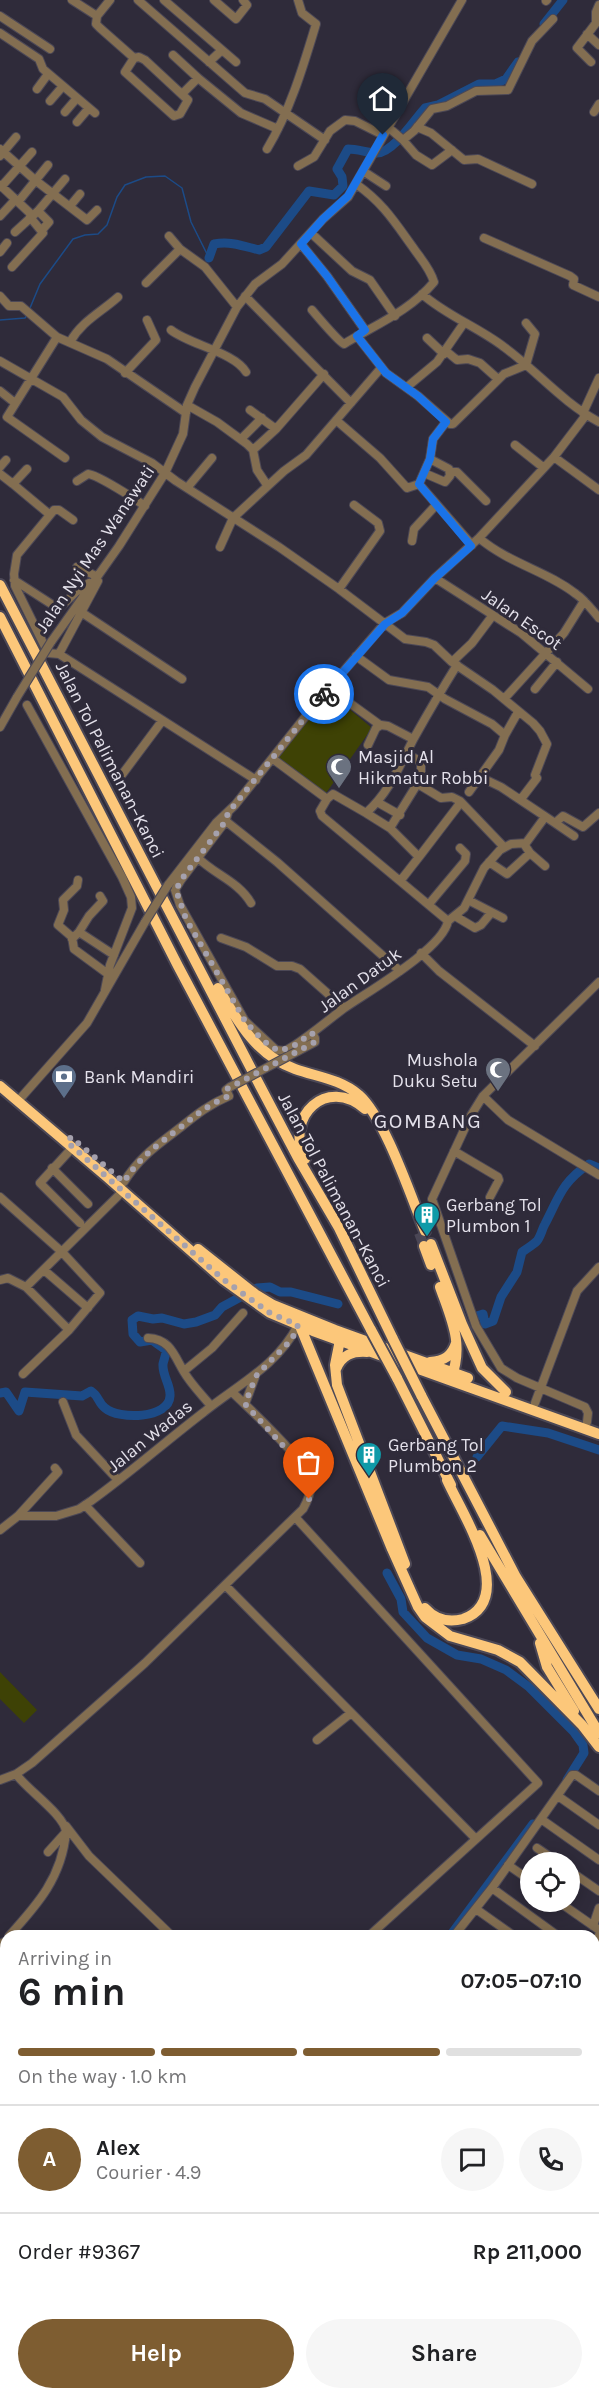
<!DOCTYPE html>
<meta charset="utf-8">
<style>
:root{--surface:#fff;--page:#f6f6f6;--text:#202124;--muted:#757577;--line:#e0e0e0;--accent:#7e5d31}
body{margin:0;font-family:Karla,sans-serif;background:var(--page);color:var(--text);height:100vh;display:flex;flex-direction:column;font-size:22px;white-space:nowrap}
*{box-sizing:border-box;margin:0}
p{font-size:20px;color:var(--muted)}
.icon{flex:none;width:33px;height:33px;fill:none;stroke:currentColor;stroke-width:2;stroke-linecap:round;stroke-linejoin:round}
.map{position:relative;flex:1;overflow:hidden}
.details{position:absolute;left:0px;top:1930px;width:600px;height:470px;display:flex;flex-direction:column;background:var(--surface);border-radius:18px 18px 0 0;box-shadow:0 3px 15px #0003}
.details>*{flex:none}
.fabs{position:absolute;left:520px;top:1852px;display:grid;gap:12px}
.fabs a{display:grid;place-items:center;width:60px;height:60px;border-radius:50%;background:var(--surface);box-shadow:0 3px 15px #0003;font-size:30px}
.pin{position:absolute;display:grid;place-items:center;width:51px;height:51px;color:#fff;margin:-62px -26px;border-radius:50% 50% 50% 0;rotate:-45deg;box-shadow:0 0 6px #0007}
.pin .icon{rotate:45deg}
.courier{position:absolute;display:grid;place-items:center;width:60px;height:60px;margin:-30px;border:4px solid #1a73e8;border-radius:50%;background:#fff;color:#222;box-shadow:0 2px 8px #0007}
.head em{font-style:normal;font-weight:700}
.head div{display:flex;flex-direction:column-reverse}
.head{display:flex;align-items:center;justify-content:space-between;height:102px;padding:0 18px}
h1{font-size:39px;font-weight:700;line-height:45px}
.bar{display:grid;grid-template-columns:repeat(4,1fr);gap:9px 6px;align-content:center;height:72px;padding:0 18px}
.bar i{height:8px;border-radius:4px;background:var(--line)}
.bar .current{background:var(--accent)}
.bar p{grid-column:span 4}
.line{display:flex;align-items:center;gap:15px;padding:0 18px;border-top:2px solid var(--line)}
.line div{flex:1}
.round{display:grid;place-items:center;flex:none;width:63px;height:63px;border-radius:32px;background:var(--page)}
.button{display:flex;gap:12px;margin-top:auto;padding:12px 18px}
.button a{flex:1;height:69px;border-radius:36px;background:var(--accent);color:#fff;font-size:24px;font-weight:700;line-height:69px;text-align:center}
.button a+a{background:var(--page);color:var(--text)}
.map>svg:first-child{display:block}
.green{fill:#3e4205}
.lines{fill:none;stroke-linecap:round;stroke-linejoin:round}
.stream{stroke:#1c4b87;stroke-width:1.5}
.river{stroke:#1c4b87;stroke-width:9}
.highway-tunnel{stroke:#4a4655;stroke-width:10;stroke-dasharray:10 5;stroke-linecap:butt}
.minor-casing{stroke:#4c4856;stroke-width:10}
.highway-casing{stroke:#4c4856;stroke-width:14}
.minor{stroke:#836e51;stroke-width:8}
.highway{stroke:#fcc77a;stroke-width:10}
.minor-bridge-casing{stroke:#4c4856;stroke-width:10;stroke-linecap:butt}
.highway-bridge-casing{stroke:#4c4856;stroke-width:14;stroke-linecap:butt}
.minor-bridge{stroke:#836e51;stroke-width:8}
.highway-bridge{stroke:#fcc77a;stroke-width:10}
.done{stroke:#a5a1ad;stroke-width:6;stroke-dasharray:0 10.8}
.route{stroke:#1a73e8;stroke-width:8}
.labels{text-anchor:middle;dominant-baseline:central;stroke-width:6;stroke-linejoin:round;paint-order:stroke}
.street-label{font-size:18px;fill:#e4e1eb;stroke:#2f2b3a}
.poi-label{font-size:18px;fill:#e4e1eb;stroke:#2f2b3a;text-anchor:start}
.quarter-label{font-size:21px;letter-spacing:1.5px;fill:#e4e1eb;stroke:#2f2b3a}
</style>
<div class="map">
<svg width="599" height="2399" viewBox="0 0 599 2399">
<rect width="100%" height="100%" fill="#2f2b3a"/>
<!-- green -->
<path class="green" d="M330,693L372,728L324,796L276,760Z
M0,1672L37,1710L24,1723L0,1699Z"/>
<g class="lines">
<!-- stream -->
<path class="stream" d="M30,308L40,284L73,239L85,235L98,234L107,225L117,197L125,185L146,177L165,176L182,188L191,222L209,258
M0,320L25,318L27,315"/>
<!-- river -->
<path class="river" d="M544,24L563,0
M209,258L214,244C231,241 243,246 259,250L266,247L309,191L334,195L343,186L342,177L337,169L348,149C358,149 368,153 377,153C393,153 415,119 425,108L438,105L479,84H495L506,79L518,62
M477,1316L483,1314L485,1324L493,1321L501,1297L517,1272L522,1252C526,1249 533,1245 537,1241C541,1236 542,1229 545,1224C559,1197 562,1182 589,1164L599,1168
M0,1393L6,1392L19,1411L25,1392L82,1396L91,1391C99,1396 98,1403 105,1408C119,1420 169,1419 170,1396C171,1386 162,1375 163,1364C164,1359 166,1356 166,1350L152,1340L140,1342L133,1334L132,1320L138,1316L153,1319L162,1318L184,1324L196,1322L215,1315L222,1307L257,1288L270,1287L280,1292H291L338,1304
M477,1457L502,1426L548,1433L599,1450
M387,1573L401,1599L403,1612L427,1638L457,1655L481,1659L506,1670L529,1687L573,1731L583,1745L584,1753L567,1780
M450,1936L533,1824
M0,2160L6,2164
M594,2384L599,2379
M383,2399L386,2394"/>
<!-- highway-tunnel -->
<path class="highway-tunnel" d="M419,1233L424,1246"/>
<defs>
<path id="minor" d="M72,0L97,16L96,24L100,28L134,58L139,57L145,60L188,100L180,114L174,116L125,72L134,58
M138,0L245,93L265,99L325,140
M164,0L236,62
M214,0L236,19L247,5L243,0
M546,1L547,0
M0,16L50,49
M97,16L110,0
M0,33L39,59L43,69L95,113
M587,34L599,45
M173,55L198,78
M209,62L222,50
M591,62L577,48L596,23V12L599,5
M37,89L48,74
M182,94L198,78L241,113L278,129
M50,101L63,86
M65,112L77,98
M594,112L599,104
M77,122L89,108
M388,127L403,140L414,131L432,109L447,106L476,91L508,90L532,41L553,19
M417,127L431,133L464,160L478,159L532,184
M403,140L416,155L432,165L452,150
M0,149L35,180L87,220L97,210
M267,149C290,111 303,67 316,24L302,13L298,0
M0,156L16,137
M298,166L314,157L330,131L345,120L355,121L383,135
M363,171L386,186
M0,185L32,215
M1,187L32,152
M18,202L48,165
M70,206L80,194
M38,211L49,222L42,230
M0,216L15,200
M15,232L38,211L65,179
M311,233L352,271L370,280L395,316
M169,236L180,249L205,267L237,307
M484,238L570,276L574,279L573,285L599,297
M301,244L327,276L365,330
M0,252L7,243
M12,267L43,233L30,217
M146,283L180,249
M422,294C447,316 478,327 504,347C537,371 562,402 599,422
M0,296L9,306H21L57,337L107,359L186,413
M245,296L351,403
M312,310C318,317 338,341 344,344C375,325 410,311 434,282C430,268 420,258 412,246C394,221 382,202 356,184
M171,330C190,345 234,352 246,372
M357,336L386,373L418,396L450,424H453L504,374L526,365
M57,337L7,417L65,458
M427,338L444,354
M70,342C82,321 100,313 118,297
M446,351L457,360L468,359L480,363L498,379
M0,361L63,397L81,420L102,437L152,463L176,481L279,547L339,589L405,639L426,642L434,645L452,662L493,690L533,723L540,731L547,744L535,775L537,778L521,799
M526,365L535,334L526,323
M125,373L156,340L147,320
M407,387L437,362L464,323
M0,391L15,403
M187,405L217,422L247,444L253,450L257,470L267,485
M250,410L276,429
M583,413L599,378
M336,420L380,458L407,488L419,484L430,459L433,439L446,422
M241,439L262,418
M515,445L544,468
M253,450L276,429L324,374
M554,457L599,490
M0,467L6,460
M27,469L13,484L49,514
M451,472H457L486,501
M424,473L445,482L450,476L449,469L430,459
M0,474L13,484
M77,481L88,474C98,475 135,499 145,506
M419,484L472,545
M187,488L212,458
M73,520L59,510H54L17,555L14,574L15,586L48,653L59,654L256,780
M479,538C510,564 547,571 576,594C585,600 592,610 599,618
M412,541L414,529L436,505
M220,547L233,518L284,471L306,455L381,368
M77,567L96,576
M435,578L521,633L588,689
M14,580L59,609
M339,589L380,531L378,523L354,505
M81,612L182,679
M37,630L76,592L89,583
M51,642L119,546L165,473L183,434L187,405L195,387L237,307L255,284L282,264L323,219L348,197L462,0
M59,654L98,581
M356,656L389,680L428,687L445,699L492,724L505,735
M452,662L472,643L493,615
M329,688L380,725
M535,689L557,662
M504,699L564,633L584,601
M27,705L122,877L131,897L132,908L110,965L105,990
M0,727L17,697
M368,745L376,728L381,725L388,726L413,739
M273,759L327,799
M121,776L162,721
M480,777L501,787L555,823L563,816L583,827L599,813
M418,784L441,798L452,797L460,801L504,847
M469,792L499,750L505,735L518,712
M377,802L400,815
M228,813L225,822L181,880L175,890L180,905L245,1021L276,1050L285,1051L295,1045C312,1034 327,1021 343,1009C367,992 443,949 448,921
M366,813L390,828
M222,818L277,862L400,971
M555,823L574,836
M524,844L530,853L545,866
M197,857C215,875 238,881 251,903
M419,857L461,802
M489,862L507,874L530,853
M78,880L77,886L63,900L64,910L58,925L72,937L74,949L108,974
M401,880L419,857L390,828L421,778V762L406,753
M168,885L216,823L235,805L317,702L385,623L402,613L435,578L479,538L554,457L586,415
M470,901L503,918
M429,904L465,861L466,854L460,848
M455,916L475,928L481,925L491,913
M448,921L322,816L320,811L327,799L333,794L366,813C389,793 400,765 414,738C428,713 442,689 457,665
M448,921L464,908L484,868L500,850L511,844L526,843L545,817
M79,932L89,916L103,901L100,896
M221,938L246,947L277,966H292L300,969L344,1008
M72,939L79,932L114,955
M421,953L439,971L535,1046
M298,1051L315,1042V1038L312,1033
M483,1096L508,1120L599,1175
M18,1101L87,1023L145,922
M73,1147L40,1183L80,1223
M454,1151L498,1177L499,1180L490,1197
M52,1168L88,1204
M124,1182C140,1156 158,1145 181,1127C197,1114 210,1104 229,1096L226,1090L230,1087
M0,1197L62,1252L100,1293L69,1330L23,1374
M44,1270L88,1308
M0,1280L8,1278L26,1287L123,1191
M26,1287L69,1330
M148,1338C170,1339 174,1355 184,1372C191,1384 202,1395 211,1406
M184,1371L212,1348L243,1313
M63,1402L76,1435L118,1480
M535,1403L577,1291L599,1267
M245,1404L255,1377
M587,1422L588,1413L585,1407L517,1378L501,1368L476,1326L432,1199L470,1117L483,1096L599,982
M85,1505L140,1563
M18,1516L58,1472L55,1468
M296,1518L538,1783L369,1936
M0,1530L18,1516H56L79,1509L91,1501C130,1473 166,1441 204,1412C239,1384 277,1366 298,1325
M225,1585L476,1839
M317,1740L351,1713
M0,1780L16,1774L32,1763L145,1663L303,1509C308,1500 313,1489 310,1478C306,1462 247,1406 232,1392
M558,1796L599,1825
M541,1819L599,1860
M66,1826L89,1856L172,1936
M537,1848L559,1863
M48,1852L66,1832
M508,1865L531,1881
M570,1871L599,1891
M492,1888L558,1936
M559,1902L599,1930
M476,1909L514,1936
M593,1926L599,1908
M9,1936C38,1904 62,1877 66,1832C65,1815 26,1789 16,1774
M454,1936L492,1888L572,1775H576L599,1791
M0,1944L6,1941
M594,1956L599,1935
M594,1990L599,1983
M594,2020L599,2023
M597,2048L599,2049
M594,2114L599,2118
M0,2147L6,2151
M594,2228L599,2219
M242,2394L249,2399
M291,2394L295,2399
M523,2394L525,2399
M231,2399L234,2394
M425,2399L427,2394"/>
<path id="highway" d="M0,585L258,1082L298,1158L339,1228L393,1339
M0,617L178,966L371,1330
M218,988C238,1022 256,1055 295,1069C318,1077 340,1079 359,1095C385,1118 411,1197 425,1231
M0,1086L107,1177L224,1280L270,1313L313,1331L599,1434
M305,1159C284,1116 327,1076 365,1109
M431,1244L462,1324L482,1368L506,1392
M424,1246L431,1265
M198,1249L255,1294L273,1305L335,1330L468,1378
M440,1287C452,1321 464,1344 451,1379
M300,1326L392,1549L418,1607L425,1617L450,1636L498,1650L520,1662L582,1725L599,1747
M341,1335L335,1365L337,1385L405,1564
M430,1362C444,1361 452,1356 456,1343
M336,1369C342,1355 352,1351 367,1352
M397,1378L451,1485
M421,1395L516,1577L599,1709
M480,1535L599,1733
M425,1608C435,1619 448,1623 463,1619C519,1599 461,1512 447,1480
M540,1643L547,1667L574,1711"/>
</defs>
<!-- minor casing -->
<use href="#minor" class="minor-casing"/>
<!-- highway casing -->
<use href="#highway" class="highway-casing"/>
<!-- minor -->
<use href="#minor" class="minor"/>
<!-- highway -->
<use href="#highway" class="highway"/>
<defs>
<path id="minor-bridge" d="M17,697L51,642
M145,922L168,885
M230,1087L298,1051"/>
<path id="highway-bridge" d="M371,1330L397,1378
M393,1339L421,1395"/>
</defs>
<!-- minor-bridge casing -->
<use href="#minor-bridge" class="minor-bridge-casing"/>
<!-- highway-bridge casing -->
<use href="#highway-bridge" class="highway-bridge-casing"/>
<!-- minor-bridge -->
<use href="#minor-bridge" class="minor-bridge"/>
<!-- highway-bridge -->
<use href="#highway-bridge" class="highway-bridge"/>
</g>
<g class="lines">
<!-- done -->
<path class="done" d="M309,1499L311,1482L309,1474L245,1404L256,1376L292,1339L298,1325L270,1313L224,1280L67,1142L71,1137L124,1182C140,1156 158,1145 181,1127C197,1114 210,1104 229,1096L227,1089L315,1042V1038L312,1033L295,1045L280,1051C266,1046 255,1032 245,1021L186,919L176,890L181,880L225,822L228,813L324,694"/>
<!-- route -->
<path class="route" d="M324,694L385,624L402,613L435,578L471,546L419,484L430,459L433,439L446,422L418,396L386,373L357,336L365,330L327,276L301,244L323,219L348,196L383,135"/>
</g>
<!-- icons -->
<defs>
<symbol id="mosque-pin" viewBox="-11 -11 22 30"><path d="M0 17L-7.5 6A9.5 9.5 0 1 1 7.5 6Z" fill="#6b7280" stroke="#2f2b3a"/><path d="M3.5-4.9A6 6 0 1 0 3.5 4.9A5 5 0 1 1 3.5-4.9Z" fill="#fff"/></symbol>
<symbol id="bank-pin" viewBox="-11 -11 22 30"><path d="M0 17L-7.5 6A9.5 9.5 0 1 1 7.5 6Z" fill="#5c6f8a" stroke="#2f2b3a"/><path d="M-6-4H6V4H-6ZM0-2.3a2.3 2.3 0 1 0 0 4.6a2.3 2.3 0 1 0 0-4.6Z" fill="#fff"/></symbol>
<symbol id="building-pin" viewBox="-11 -11 22 30"><path d="M0 17L-7.5 6A9.5 9.5 0 1 1 7.5 6Z" fill="#0f9aa8" stroke="#2f2b3a"/><path d="M-4-6H4V6H1V3H-1V6H-4ZM-2.5-4.3h1.7v1.8h-1.7ZM.8-4.3h1.7v1.8H.8ZM-2.5-1h1.7V.8h-1.7ZM.8-1h1.7V.8H.8Z" fill="#fff"/></symbol>
</defs>
<g fill-rule="evenodd">
<use href="#mosque-pin" x="324" y="752" width="30" height="40"/>
<use href="#mosque-pin" x="483" y="1055" width="30" height="40"/>
<use href="#bank-pin" x="49" y="1062" width="30" height="40"/>
<use href="#building-pin" x="412" y="1200" width="30" height="40"/>
<use href="#building-pin" x="354" y="1440" width="30" height="40"/>
</g>
<g class="labels">
<!-- street labels -->
<g class="street-label">
<text transform="translate(95 549) rotate(-56)">Jalan Nyi Mas Wanawati</text>
<text transform="translate(522 619) rotate(35)">Jalan Escot</text>
<text transform="translate(110 760) rotate(63)">Jalan Tol Palimanan–Kanci</text>
<text transform="translate(360 980) rotate(-36)">Jalan Datuk</text>
<text transform="translate(334 1190) rotate(62)">Jalan Tol Palimanan–Kanci</text>
<text transform="translate(150 1436) rotate(-39)">Jalan Wadas</text>
</g>
<!-- poi labels -->
<g class="poi-label">
<text x="358" y="757">Masjid Al<tspan x="358" dy="21">Hikmatur Robbi</tspan></text>
<text x="478" y="1060" text-anchor="end">Mushola<tspan x="478" dy="21">Duku Setu</tspan></text>
<text x="84" y="1077">Bank Mandiri</text>
<text x="446" y="1205">Gerbang Tol<tspan x="446" dy="21">Plumbon 1</tspan></text>
<text x="388" y="1445">Gerbang Tol<tspan x="388" dy="21">Plumbon 2</tspan></text>
</g>
<!-- quarter labels -->
<g class="quarter-label">
<text x="428" y="1121">GOMBANG</text>
</g>
</g>
</svg>
<div class="fabs">
<a><svg class="icon" aria-label="locate" viewBox="0 0 24 24"><circle cx="12" cy="12" r="6"/><path d="M12 2v4M12 18v4M2 12h4M18 12h4"/></svg></a>
</div>
<div class="pin" style="left:309px;top:1499px;background:#ea580c"><svg class="icon" aria-label="bag" viewBox="0 0 24 24"><path d="M5 8h14l-1 12H6zM9 8a3 3 0 0 1 6 0"/></svg></div>
<div class="pin" style="left:383px;top:135px;background:#1f2937"><svg class="icon" aria-label="home" viewBox="0 0 24 24"><path d="M3 11l9-7 9 7M6 9v11h12V9"/></svg></div>
<div class="courier" style="left:324px;top:694px"><svg class="icon" aria-label="bike" viewBox="0 0 24 24"><circle cx="6" cy="16" r="4"/><circle cx="18" cy="16" r="4"/><path d="M6 16l4-8h5l3 8M10 8l3 8H6M13 5h3"/></svg></div>
<section class="details">
<div class="head"><div><h1>6 min</h1><p>Arriving in</p></div><em>07:05–07:10</em></div>
<div class="bar"><i class="current"></i><i class="current"></i><i class="current"></i><i></i><p>On the way · 1.0 km</p></div>
<div class="line" style="height:108px"><b class="round" style="background:var(--accent);color:#fff">A</b><div><b>Alex</b><p>Courier · 4.9</p></div><a class="round"><svg class="icon" aria-label="chat" viewBox="0 0 24 24"><path d="M4 5h16v11H9l-5 4z"/></svg></a><a class="round"><svg class="icon" aria-label="phone" viewBox="0 0 24 24"><path d="M5 4h4l2 5-3 2q2 4 5 5l2-3 5 2v4C11 20 4 13 5 4z"/></svg></a></div>
<div class="line" style="height:78px"><div>Order #9367</div><b>Rp 211,000</b></div>
<div class="button"><a>Help</a><a>Share</a></div>
</section>
</div>
